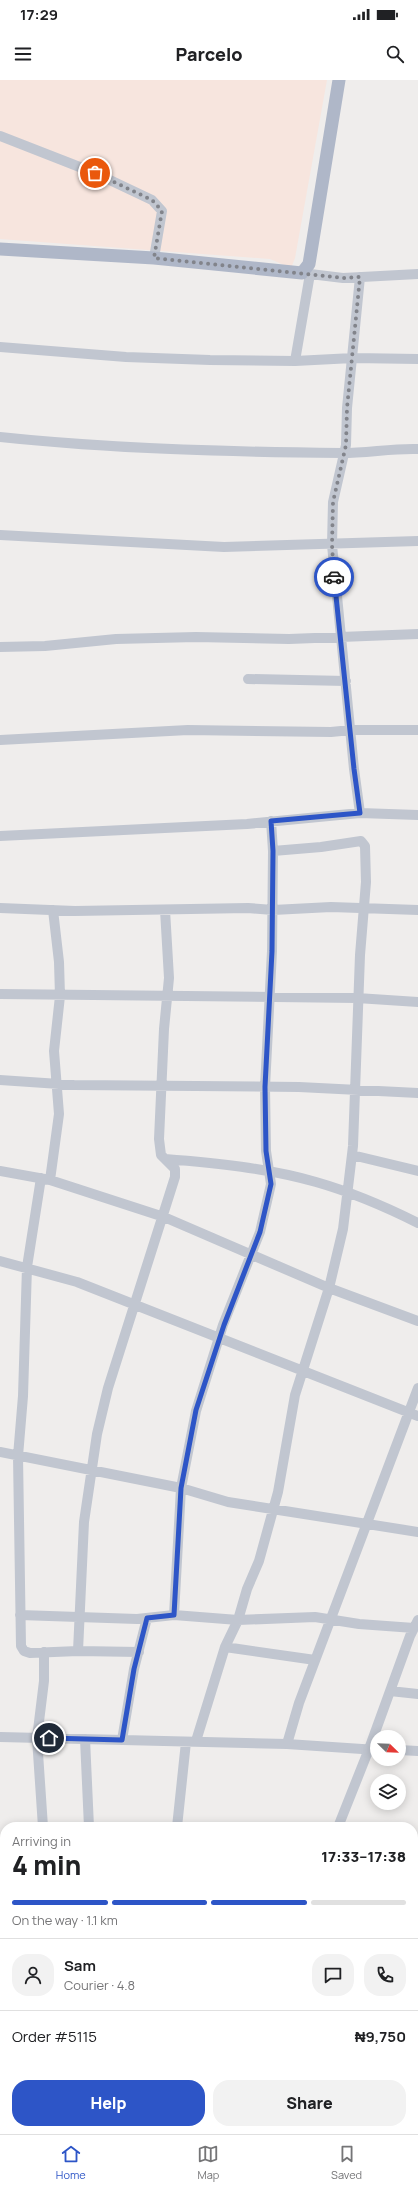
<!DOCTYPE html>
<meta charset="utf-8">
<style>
:root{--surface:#fff;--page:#f2f2f2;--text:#202124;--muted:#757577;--line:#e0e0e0;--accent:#2d55c7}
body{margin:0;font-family:Manrope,sans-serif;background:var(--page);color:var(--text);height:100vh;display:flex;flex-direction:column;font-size:15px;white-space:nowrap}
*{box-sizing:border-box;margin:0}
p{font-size:13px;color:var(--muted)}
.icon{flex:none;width:22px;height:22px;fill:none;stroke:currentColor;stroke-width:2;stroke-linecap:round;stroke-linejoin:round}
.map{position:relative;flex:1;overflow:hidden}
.details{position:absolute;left:0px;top:1742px;width:418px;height:312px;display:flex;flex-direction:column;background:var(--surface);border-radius:16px 16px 0 0;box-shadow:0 2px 10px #0003}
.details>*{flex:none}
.needle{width:26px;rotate:113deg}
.tools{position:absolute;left:370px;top:1650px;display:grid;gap:8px}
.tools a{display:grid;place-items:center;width:36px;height:36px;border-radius:50%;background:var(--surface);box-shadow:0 2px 10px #0003;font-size:20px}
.pin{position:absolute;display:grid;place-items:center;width:34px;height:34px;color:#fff;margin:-17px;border:2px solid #fff;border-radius:50%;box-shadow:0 1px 4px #0007}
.courier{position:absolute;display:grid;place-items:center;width:40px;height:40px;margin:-20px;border:3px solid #2d55c7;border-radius:50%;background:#fff;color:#222;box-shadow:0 1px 5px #0007}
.summary em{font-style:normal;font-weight:800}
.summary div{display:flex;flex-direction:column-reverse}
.summary{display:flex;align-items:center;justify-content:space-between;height:68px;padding:0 12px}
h1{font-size:26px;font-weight:800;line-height:30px}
.bar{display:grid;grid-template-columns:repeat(4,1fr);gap:6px 4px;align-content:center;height:48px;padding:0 12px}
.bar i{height:5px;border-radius:3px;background:var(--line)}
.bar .current{background:var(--accent)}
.bar p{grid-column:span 4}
.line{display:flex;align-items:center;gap:10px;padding:0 12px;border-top:1px solid var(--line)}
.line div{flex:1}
.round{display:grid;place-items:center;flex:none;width:42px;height:42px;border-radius:16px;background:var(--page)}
.primary-button{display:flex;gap:8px;margin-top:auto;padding:8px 12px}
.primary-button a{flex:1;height:46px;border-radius:16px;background:var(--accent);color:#fff;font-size:16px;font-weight:800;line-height:46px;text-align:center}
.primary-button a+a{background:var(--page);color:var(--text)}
.status{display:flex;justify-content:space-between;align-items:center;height:28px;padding:0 20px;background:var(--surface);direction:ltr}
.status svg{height:11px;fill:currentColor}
header{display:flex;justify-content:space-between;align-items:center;height:52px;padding:0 12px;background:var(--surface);font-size:18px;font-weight:800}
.tabs{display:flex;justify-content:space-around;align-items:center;height:56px;border-top:1px solid var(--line);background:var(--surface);font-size:11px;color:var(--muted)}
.tabs a{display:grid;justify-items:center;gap:2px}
.tabs .current{color:var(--accent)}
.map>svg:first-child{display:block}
.medical{fill:#f7e5de}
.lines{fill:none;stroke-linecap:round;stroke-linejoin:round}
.minor{stroke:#c1c6d0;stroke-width:10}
.major{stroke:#afb7c8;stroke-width:13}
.done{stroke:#82848b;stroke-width:4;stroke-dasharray:0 7.2}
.route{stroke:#2d55c7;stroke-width:5}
</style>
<div class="status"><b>17:29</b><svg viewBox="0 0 49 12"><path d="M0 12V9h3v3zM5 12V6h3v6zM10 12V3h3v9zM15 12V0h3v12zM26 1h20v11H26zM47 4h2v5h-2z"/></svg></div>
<header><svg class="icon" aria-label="menu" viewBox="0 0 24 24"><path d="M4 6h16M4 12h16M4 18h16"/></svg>Parcelo<svg class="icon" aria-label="search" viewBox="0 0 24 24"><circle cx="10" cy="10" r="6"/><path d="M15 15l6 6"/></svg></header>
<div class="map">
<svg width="418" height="2054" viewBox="0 0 418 2054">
<rect width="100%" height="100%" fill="#efedec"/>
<!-- medical -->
<path class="medical" d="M0,0H327L295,178L291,188L270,179L0,159Z"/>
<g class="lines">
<!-- minor -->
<path class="minor" d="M0,56L95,93L152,120L162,131L154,178
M302,193L343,198L418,194
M0,267L126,277L210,280L295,281L353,278L418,279
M295,281L310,194
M0,357C113,369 228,372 342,373C368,373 393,368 418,369
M0,455L224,467L418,461
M0,567L45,566L116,559L196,557L289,559L418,554
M248,599L346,601
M0,660L188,650L331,652L351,650H418
M360,733L354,689L332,465L333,422L346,365L347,328L360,197
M0,756L247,744L360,733L418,735
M0,828L75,831L248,828L273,830L331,827L418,830
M0,914L357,918L418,922
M0,1000L74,1005L299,1007L418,1013
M352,1075L418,1091
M165,1079C216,1083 267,1088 316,1102C351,1112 386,1127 418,1143
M0,1091L50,1100L164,1137L329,1208L418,1241
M41,1098L27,1187L23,1316L18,1376L21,1566L24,1571L30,1573L78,1571L139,1572
M50,1100L59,1034L54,971L60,916L59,882L53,830
M0,1181L77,1202L418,1336
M0,1372L181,1408L228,1422L418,1452
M20,1535L137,1539L174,1535L238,1540L315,1537L359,1544L414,1548
M174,1535L181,1408L196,1331L223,1245L260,1152L271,1104L266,1071L265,1007L272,871L273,771L271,741
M225,1567L315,1580
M78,1571L84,1442L97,1354L108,1308L175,1097V1089L161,1075L159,1059L164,949L169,898L165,830
M390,1611L418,1614
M0,1657L287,1664L377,1670
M85,1659L89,1747
M122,1660L134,1589L147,1538
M196,1661L225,1567L238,1540L247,1509L259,1481L278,1412L295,1315L329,1208L343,1149L353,1066L360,875L366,802L365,766L361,761L321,767L273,771
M287,1664L299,1623L418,1308
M399,1670L418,1671
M43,1747L37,1658L44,1601V1572
M177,1747L186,1662
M338,1747L369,1669L410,1556L418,1540
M413,1762L418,1859
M0,1765H5
M413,1927H418
M0,1971L2,1952L4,1856
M413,2042L418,2041
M83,2054V2049
M197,2054V2049
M280,2054V2049
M292,2054L342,2049"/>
<!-- major -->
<path class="major" d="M0,169L154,178L302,193L309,184L339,0
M0,1857L5,1856
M413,1866L418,1865"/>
</g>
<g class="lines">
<!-- done -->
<path class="done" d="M95,93L152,120L162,131L154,178L343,198L360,197L347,328L346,365L333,422L332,465L334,497"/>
<!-- route -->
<path class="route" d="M49,1658L122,1660L134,1589L147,1538L174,1535L181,1408L196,1330L224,1245L260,1152L271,1104L266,1071L265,1007L272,871L273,771L271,741L360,733L354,689L334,497"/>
</g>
</svg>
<div class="tools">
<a><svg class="needle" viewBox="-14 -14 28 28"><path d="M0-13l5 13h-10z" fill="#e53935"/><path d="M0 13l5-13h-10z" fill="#757577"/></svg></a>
<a><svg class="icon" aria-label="layers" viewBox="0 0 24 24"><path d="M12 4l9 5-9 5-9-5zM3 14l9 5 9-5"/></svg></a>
</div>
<div class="pin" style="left:95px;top:93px;background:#ea580c"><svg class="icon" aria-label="bag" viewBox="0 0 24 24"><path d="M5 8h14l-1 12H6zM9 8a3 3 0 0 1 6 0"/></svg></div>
<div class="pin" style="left:49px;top:1658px;background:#1f2937"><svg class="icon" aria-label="home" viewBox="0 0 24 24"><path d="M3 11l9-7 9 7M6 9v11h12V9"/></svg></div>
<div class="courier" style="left:334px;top:497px"><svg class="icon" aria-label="car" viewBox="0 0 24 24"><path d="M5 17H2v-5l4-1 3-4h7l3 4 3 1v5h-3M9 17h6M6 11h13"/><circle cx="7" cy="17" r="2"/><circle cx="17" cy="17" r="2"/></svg></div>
<section class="details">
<div class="summary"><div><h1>4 min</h1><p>Arriving in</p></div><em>17:33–17:38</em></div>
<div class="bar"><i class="current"></i><i class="current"></i><i class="current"></i><i></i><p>On the way · 1.1 km</p></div>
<div class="line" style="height:72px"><a class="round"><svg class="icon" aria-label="person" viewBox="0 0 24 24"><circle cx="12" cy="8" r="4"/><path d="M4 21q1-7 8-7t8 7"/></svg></a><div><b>Sam</b><p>Courier · 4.8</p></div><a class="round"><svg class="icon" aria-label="chat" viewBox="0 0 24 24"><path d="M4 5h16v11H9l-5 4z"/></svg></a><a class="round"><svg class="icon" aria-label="phone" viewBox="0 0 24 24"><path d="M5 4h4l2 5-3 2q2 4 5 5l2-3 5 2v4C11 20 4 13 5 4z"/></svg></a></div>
<div class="line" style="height:52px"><div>Order #5115</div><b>₦9,750</b></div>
<div class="primary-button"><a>Help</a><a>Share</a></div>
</section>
</div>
<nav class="tabs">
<a class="current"><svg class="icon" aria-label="home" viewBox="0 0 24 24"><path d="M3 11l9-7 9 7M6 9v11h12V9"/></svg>Home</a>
<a><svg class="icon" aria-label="map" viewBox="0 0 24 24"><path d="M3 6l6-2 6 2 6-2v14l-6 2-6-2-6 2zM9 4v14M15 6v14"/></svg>Map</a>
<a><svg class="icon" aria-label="saved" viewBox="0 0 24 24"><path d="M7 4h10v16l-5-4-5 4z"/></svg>Saved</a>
</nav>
